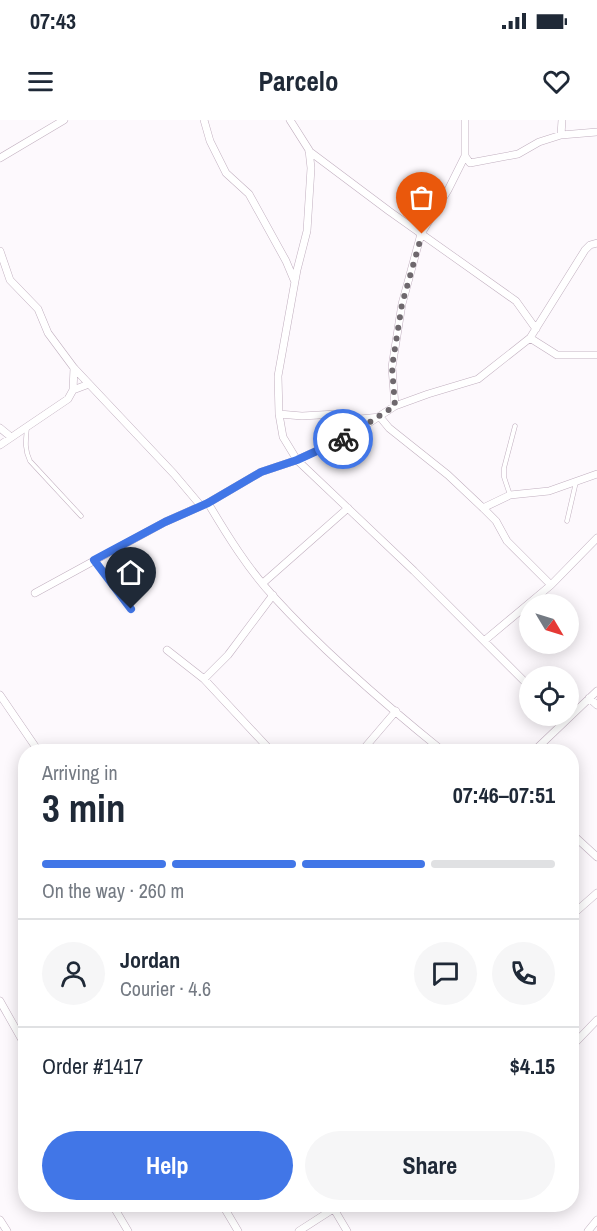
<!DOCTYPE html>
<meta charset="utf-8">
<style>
:root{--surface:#fff;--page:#f6f6f7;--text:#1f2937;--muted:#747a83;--line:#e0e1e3;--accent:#4176e7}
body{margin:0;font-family:"Archivo Narrow",sans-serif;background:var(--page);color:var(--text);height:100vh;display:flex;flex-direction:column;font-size:22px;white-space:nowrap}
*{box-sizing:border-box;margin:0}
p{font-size:20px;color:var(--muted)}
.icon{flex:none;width:33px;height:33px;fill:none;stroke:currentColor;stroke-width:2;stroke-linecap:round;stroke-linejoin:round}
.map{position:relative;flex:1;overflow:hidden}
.details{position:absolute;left:18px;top:624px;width:561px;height:468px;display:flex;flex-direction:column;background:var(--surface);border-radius:24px;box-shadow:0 3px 15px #0003}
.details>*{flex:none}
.needle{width:39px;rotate:128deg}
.tools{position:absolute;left:519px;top:474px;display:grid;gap:12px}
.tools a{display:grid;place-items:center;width:60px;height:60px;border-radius:50%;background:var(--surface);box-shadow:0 3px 15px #0003;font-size:30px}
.pin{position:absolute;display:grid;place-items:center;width:51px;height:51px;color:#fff;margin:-62px -26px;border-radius:50% 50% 50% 0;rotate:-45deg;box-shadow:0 0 6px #0007}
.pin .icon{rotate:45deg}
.courier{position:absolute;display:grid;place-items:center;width:60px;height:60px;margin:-30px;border:4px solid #4176e7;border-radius:50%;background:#fff;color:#222;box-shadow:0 2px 8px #0007}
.overview em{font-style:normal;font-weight:700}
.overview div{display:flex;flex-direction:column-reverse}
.overview{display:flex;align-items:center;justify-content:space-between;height:102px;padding:0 24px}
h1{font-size:39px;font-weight:700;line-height:45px}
.bar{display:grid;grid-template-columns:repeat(4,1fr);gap:9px 6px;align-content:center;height:72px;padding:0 24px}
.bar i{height:8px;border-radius:4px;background:var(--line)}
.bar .active{background:var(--accent)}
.bar p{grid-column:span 4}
.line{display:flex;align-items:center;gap:15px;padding:0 24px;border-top:2px solid var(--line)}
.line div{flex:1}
.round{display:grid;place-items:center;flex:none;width:63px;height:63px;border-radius:32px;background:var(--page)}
.cta{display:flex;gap:12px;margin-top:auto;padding:12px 24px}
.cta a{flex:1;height:69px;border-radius:36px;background:var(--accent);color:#fff;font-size:24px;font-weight:700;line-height:69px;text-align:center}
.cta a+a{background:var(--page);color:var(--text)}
.status{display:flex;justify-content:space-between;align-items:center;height:42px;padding:0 30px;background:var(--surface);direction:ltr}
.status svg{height:16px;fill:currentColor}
header{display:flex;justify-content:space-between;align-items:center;height:78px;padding:0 24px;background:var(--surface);font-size:27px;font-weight:700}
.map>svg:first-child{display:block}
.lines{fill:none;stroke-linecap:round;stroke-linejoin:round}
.service-casing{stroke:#c1afbf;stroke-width:5}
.minor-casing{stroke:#c1afbf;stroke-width:8}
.service{stroke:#fff;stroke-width:4}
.minor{stroke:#fff;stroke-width:7}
.done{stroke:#6e686d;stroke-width:6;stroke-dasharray:0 10.8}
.route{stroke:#4176e7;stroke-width:8}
</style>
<div class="status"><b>07:43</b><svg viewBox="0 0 49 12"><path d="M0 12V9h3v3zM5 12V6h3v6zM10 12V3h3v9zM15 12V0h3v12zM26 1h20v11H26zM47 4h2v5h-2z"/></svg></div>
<header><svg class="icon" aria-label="menu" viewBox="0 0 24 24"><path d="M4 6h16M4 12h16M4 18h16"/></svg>Parcelo<svg class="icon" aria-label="heart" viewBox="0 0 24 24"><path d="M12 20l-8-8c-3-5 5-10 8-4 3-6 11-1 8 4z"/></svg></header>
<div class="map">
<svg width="597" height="1111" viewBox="0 0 597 1111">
<rect width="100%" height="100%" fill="#fdf9fd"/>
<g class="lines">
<defs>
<path id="service" d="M27,307C26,319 24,329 30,341L81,396
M510,375L504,357V348L515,306
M567,401L576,362
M94,441L131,489"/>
<path id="minor" d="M204,0L210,21L226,53L249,74L286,141L294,160
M290,0L309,30L311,48L307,111L297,150L278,256L279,294L283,317L297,340L414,451L530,567
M561,15L562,0
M309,31L389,91L516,181L536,209
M465,36L470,43L518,34L539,22L561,15L597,12
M0,38L64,0
M0,131L10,160L38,189L48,213L74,248L174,354L201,386
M530,218L557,235H597
M73,270L89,264
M395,286L392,247L402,184L421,114L448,70L465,36V0
M279,294L302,296L336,294L360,299L380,297L389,308L448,355L483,388L496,401L507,421L551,465
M0,308L11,317
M0,325L68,279L73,270L74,248
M483,388L510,375L549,371L597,354
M263,463L348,388
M35,473L165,402L203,385
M484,521L551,465L597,418
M167,530L204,559L272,632
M204,559L228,535L273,475
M0,575L39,632
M589,578L597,585
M361,632L396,591
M444,632C387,586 323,531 274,477C248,449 227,415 208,383L261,352L297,340L352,314L395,286L428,274L478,259L530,218L585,130L590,125L597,123
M533,632L597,571
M572,714L597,737
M572,795L597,773
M0,881L26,927
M572,926L597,900
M112,1084L128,1111
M222,1084L238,1111
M331,1084L347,1111
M0,1100L7,1111
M299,1111L341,1084
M588,1111L597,1100"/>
</defs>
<!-- service casing -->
<use href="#service" class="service-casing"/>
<!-- minor casing -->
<use href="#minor" class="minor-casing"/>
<!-- service -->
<use href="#service" class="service"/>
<!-- minor -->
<use href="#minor" class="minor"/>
</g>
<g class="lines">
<!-- done -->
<path class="done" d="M343,319L395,286L392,247L402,184L422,114"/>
<!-- route -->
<path class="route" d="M131,489L94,440L165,402L208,383L261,352L297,340L343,319"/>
</g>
</svg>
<div class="tools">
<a><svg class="needle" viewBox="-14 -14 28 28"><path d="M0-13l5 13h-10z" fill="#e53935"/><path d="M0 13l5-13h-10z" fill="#747a83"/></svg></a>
<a><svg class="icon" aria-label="locate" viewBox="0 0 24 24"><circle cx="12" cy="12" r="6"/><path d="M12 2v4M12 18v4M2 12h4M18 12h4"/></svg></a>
</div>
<div class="pin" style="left:422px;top:114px;background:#ea580c"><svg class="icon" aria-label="bag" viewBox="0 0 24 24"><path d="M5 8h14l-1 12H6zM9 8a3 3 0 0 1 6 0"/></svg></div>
<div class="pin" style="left:131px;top:489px;background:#1f2937"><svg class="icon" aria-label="home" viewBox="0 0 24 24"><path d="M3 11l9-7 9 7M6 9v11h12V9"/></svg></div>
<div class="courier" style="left:343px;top:319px"><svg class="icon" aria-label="bike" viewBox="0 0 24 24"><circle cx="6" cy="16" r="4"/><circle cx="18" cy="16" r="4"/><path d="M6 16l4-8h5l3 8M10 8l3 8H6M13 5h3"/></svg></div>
<section class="details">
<div class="overview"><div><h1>3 min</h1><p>Arriving in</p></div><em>07:46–07:51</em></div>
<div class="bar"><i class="active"></i><i class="active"></i><i class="active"></i><i></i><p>On the way · 260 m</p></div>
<div class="line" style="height:108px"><a class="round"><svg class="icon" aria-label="person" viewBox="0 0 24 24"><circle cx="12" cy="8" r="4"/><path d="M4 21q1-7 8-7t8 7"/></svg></a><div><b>Jordan</b><p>Courier · 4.6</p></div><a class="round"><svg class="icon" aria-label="chat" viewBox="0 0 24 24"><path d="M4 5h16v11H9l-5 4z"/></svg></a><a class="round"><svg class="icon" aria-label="phone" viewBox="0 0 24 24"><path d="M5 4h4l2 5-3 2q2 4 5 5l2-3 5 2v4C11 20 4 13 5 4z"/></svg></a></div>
<div class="line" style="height:78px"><div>Order #1417</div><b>$4.15</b></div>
<div class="cta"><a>Help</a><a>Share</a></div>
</section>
</div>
